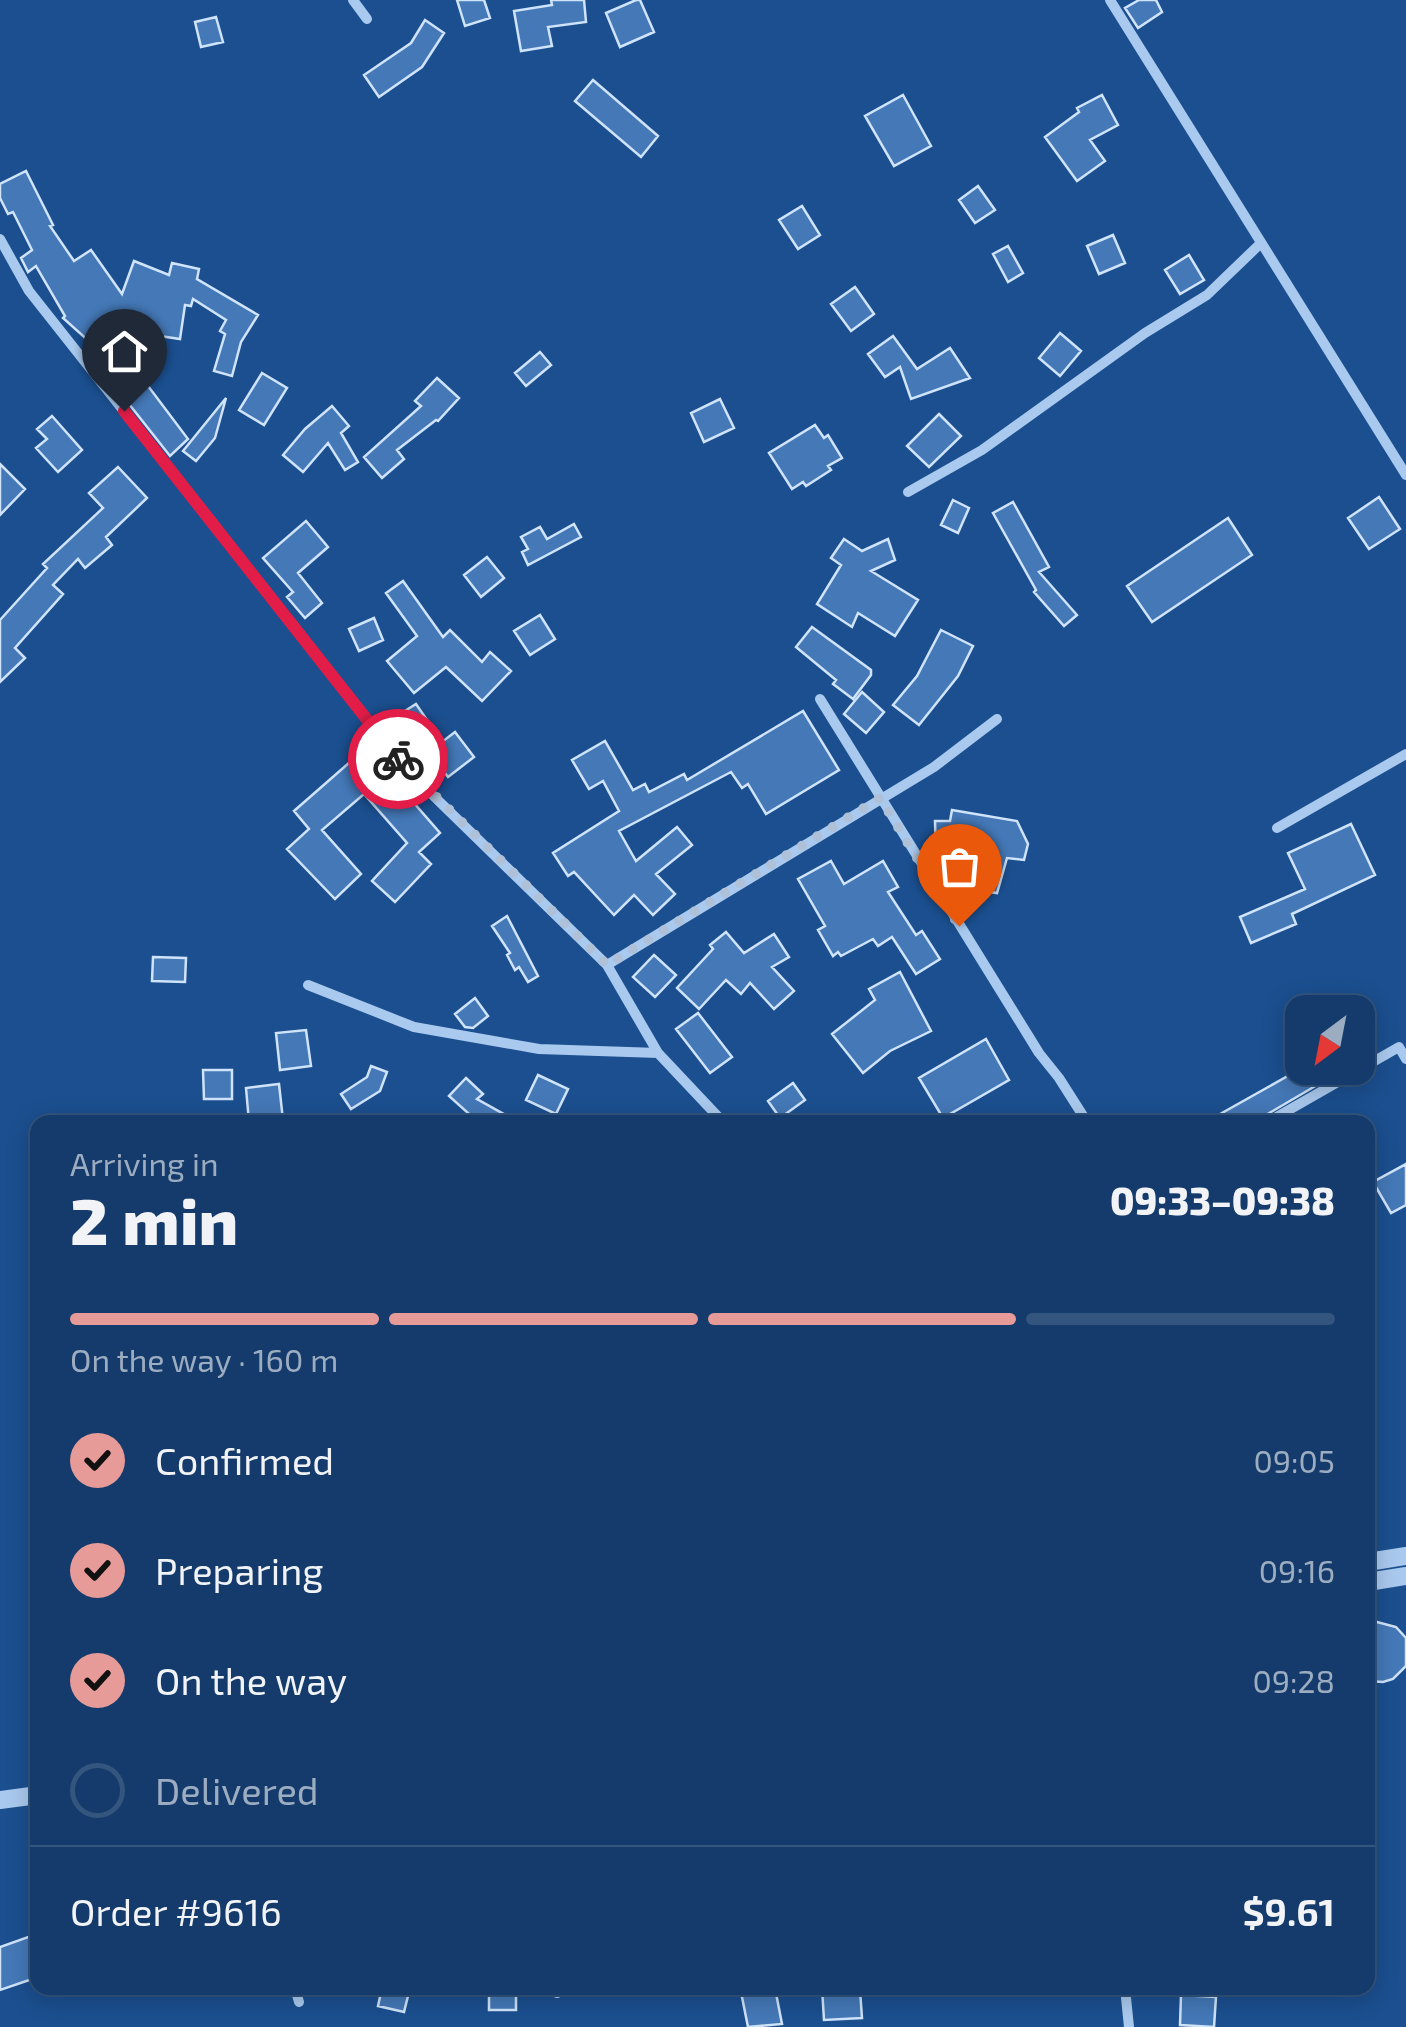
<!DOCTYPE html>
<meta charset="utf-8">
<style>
:root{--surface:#143b6b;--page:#214673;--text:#f1f3f6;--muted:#9dadc1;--line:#33557e;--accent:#e69b98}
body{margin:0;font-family:"Exo 2",sans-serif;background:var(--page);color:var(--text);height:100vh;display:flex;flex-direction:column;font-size:38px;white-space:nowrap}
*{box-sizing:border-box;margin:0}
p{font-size:32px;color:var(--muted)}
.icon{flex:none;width:55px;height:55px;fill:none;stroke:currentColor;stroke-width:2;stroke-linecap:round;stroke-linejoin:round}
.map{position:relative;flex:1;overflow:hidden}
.panel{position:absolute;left:30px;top:1115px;width:1345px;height:880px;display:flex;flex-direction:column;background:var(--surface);border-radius:20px;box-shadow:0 5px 25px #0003,0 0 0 2px var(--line)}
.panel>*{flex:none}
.needle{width:65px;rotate:212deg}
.tools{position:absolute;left:1285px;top:995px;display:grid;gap:20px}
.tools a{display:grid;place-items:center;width:90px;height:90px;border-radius:20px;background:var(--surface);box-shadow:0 5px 25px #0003,0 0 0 2px var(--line);font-size:50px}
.pin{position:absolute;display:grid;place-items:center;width:85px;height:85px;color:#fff;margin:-102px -42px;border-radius:50% 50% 50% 0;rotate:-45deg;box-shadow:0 0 10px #0007}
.pin .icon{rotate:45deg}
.courier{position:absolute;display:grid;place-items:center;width:100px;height:100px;margin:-50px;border:8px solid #e11d48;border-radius:50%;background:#fff;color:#222;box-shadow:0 2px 12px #0007}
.head em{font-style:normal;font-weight:800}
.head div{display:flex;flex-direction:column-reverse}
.head{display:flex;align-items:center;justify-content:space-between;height:170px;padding:0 40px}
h1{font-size:65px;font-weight:800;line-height:75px}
.bar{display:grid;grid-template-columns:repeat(4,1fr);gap:15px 10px;align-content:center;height:120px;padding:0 40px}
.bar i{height:12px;border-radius:8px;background:var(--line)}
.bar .selected{background:var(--accent)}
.bar p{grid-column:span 4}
.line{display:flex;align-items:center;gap:25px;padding:0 40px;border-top:2px solid var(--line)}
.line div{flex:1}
ol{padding:0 40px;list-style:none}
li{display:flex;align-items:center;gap:30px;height:110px}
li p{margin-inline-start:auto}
li .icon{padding:10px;border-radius:50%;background:var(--accent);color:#111;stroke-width:4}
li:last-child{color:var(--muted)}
li i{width:55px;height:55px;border:5px solid var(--line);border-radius:50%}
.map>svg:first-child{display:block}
.building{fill:#4478b7;stroke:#cfe3fa;stroke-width:2.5}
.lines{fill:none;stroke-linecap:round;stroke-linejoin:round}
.minor{stroke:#a9c9ee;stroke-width:10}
.tertiary{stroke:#a9c9ee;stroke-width:18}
.done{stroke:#afc1d8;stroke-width:10;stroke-dasharray:0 18}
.route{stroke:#e11d48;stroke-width:12}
</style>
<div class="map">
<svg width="1406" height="2027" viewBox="0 0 1406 2027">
<rect width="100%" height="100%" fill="#1b4f8f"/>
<!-- building -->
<path class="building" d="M457,0H484L490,18L465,26Z
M551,0H584L586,22L548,27L552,46L521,51L514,11L552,5Z
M636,0H640L654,32L620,47L606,13Z
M1139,0H1156L1162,12L1138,28L1125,8Z
M216,17L223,42L201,47L195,22Z
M425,20L444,33L422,67L379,97L364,75L411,43Z
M593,80L658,136L641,157L575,101Z
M903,95L931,146L894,166L865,116Z
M1102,95L1118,125L1090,140L1105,161L1077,181L1045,137L1079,112L1077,108Z
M26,171L53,225L50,226L74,261L91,250L122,294L134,261L169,275L172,263L199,269L197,279L258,315L241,342L232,376L214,371L225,334L220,331L226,320L193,299L191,306L185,305L180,339L120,330L151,364L139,374L188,439L170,456L103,371L107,367L88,346L91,343L63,318L65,316L36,266L28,272L21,258L32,250L13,212L8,214L0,198V184Z
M978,186L995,210L975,223L959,200Z
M802,206L820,235L798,249L779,220Z
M1113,235L1125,263L1099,274L1087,246Z
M1008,246L1023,273L1008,282L993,254Z
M1189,255L1204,280L1180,294L1165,270Z
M855,287L874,314L851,331L831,304Z
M1060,333L1081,351L1060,376L1039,358Z
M893,336L917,369L950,348L970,378L911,399L900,367L885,377L868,354Z
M540,352L551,365L526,386L515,373Z
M262,373L287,388L264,425L239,410Z
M437,378L459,398L438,421L436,420L397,450L404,459L382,478L364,457L421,406L415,401Z
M226,398L215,438L196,461L183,451Z
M720,399L734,428L704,442L691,413Z
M332,406L349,426L341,433L358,462L345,470L328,443L303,472L283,455L305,429Z
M939,414L961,436L929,467L907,446Z
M52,416L82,450L58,472L36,448L47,439L37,429Z
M815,425L824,438L828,435L842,458L828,466L831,470L806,486L803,482L792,489L769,453Z
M0,464L25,489L0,515Z
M118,467L147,498L106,537L112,545L85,568L78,559L53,585L63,594L15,648L25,658L0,682V620L47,568L43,564L103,508L89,493Z
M1379,497L1400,529L1369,549L1348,518Z
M953,500L969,508L958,533L941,525Z
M1013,502L1049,567L1039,572L1077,615L1064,626L1034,592L1036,590L993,513Z
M1228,518L1252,555L1152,622L1127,586Z
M306,521L328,547L298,573L322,603L305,618L287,597L293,592L263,558Z
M574,524L581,537L528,565L522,552L528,549L521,537L540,527L547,539Z
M844,539L862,551L888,539L895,560L871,571L918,600L895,636L858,613L852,627L817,604L841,565L831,558Z
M487,557L504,578L481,597L464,575Z
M403,581L443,637L450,630L482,662L490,652L511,671L482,701L446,667L414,693L387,661L417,636L386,593Z
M540,615L555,639L530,655L514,631Z
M374,618L383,640L359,651L349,629Z
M812,627L871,670V675L853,699L833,684L836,680L796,647Z
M941,630L973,646L958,676L919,725L893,705L917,676Z
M862,692L884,712L866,733L844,714Z
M416,704L442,742L455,732L474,757L448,777L416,734L408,740L394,718Z
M803,711L839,770L766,814L748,784L742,788L731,772L619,831L636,861L677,827L692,845L656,874L675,894L653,915L634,895L614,915L574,872L568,876L553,853L619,811L603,781L589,789L572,760L605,741L633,790L645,784L649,792L684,774L687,780Z
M366,748L440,833L419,852L431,864L395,902L372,881L407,843L364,794L322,830L361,874L335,899L287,849L309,829L294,811Z
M952,810L1017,821L1028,844L1024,860L1007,858L997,893L960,888L936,854L935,821H950Z
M1351,824L1375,875L1292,914L1296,924L1251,943L1240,917L1305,889L1288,853Z
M831,861L844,884L883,861L898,887L888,892L916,935L922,931L940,959L916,974L892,937L878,946L873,939L841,956L838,952L833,956L818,930L825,926L798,879Z
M507,916L538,976L528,982L519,967L515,970L507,955L510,953L492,926Z
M726,932L744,953L774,934L789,957L772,967L794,991L774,1009L750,983L741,994L726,980L699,1009L677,988L713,949L710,945Z
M654,955L676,975L655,997L633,977Z
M153,957L186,958L185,982L152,981Z
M900,972L931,1031L890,1051L863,1073L832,1034L875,1000L869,989Z
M475,998L488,1016L473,1028L465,1027L455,1014Z
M698,1013L732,1057L710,1073L676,1029Z
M306,1030L311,1066L280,1070L276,1033Z
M986,1039L1009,1080L943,1118L919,1078Z
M371,1066L387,1072L380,1091L351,1109L341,1094L367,1077Z
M1302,1068H1346L1254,1122H1206Z
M203,1070H232V1099H204Z
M538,1075L568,1089L556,1114L526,1100Z
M466,1078L483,1094L477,1099L518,1122H478L449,1096Z
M793,1083L805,1100L780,1118L768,1101Z
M279,1084L283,1120L249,1122L246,1088Z
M1406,1164V1205L1391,1213L1373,1182Z
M1377,1622L1396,1627L1406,1638V1666L1393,1679L1383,1682L1368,1681V1624Z
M31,1936L38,1955V1977L0,1990V1947Z
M382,1988H410L404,2012L378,2006Z
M489,1988H516V2010H489Z
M764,1988H775L782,2024L748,2027L741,1992Z
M822,1988L860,1990L862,2018L824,2020Z
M1181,1995L1216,1997L1214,2027L1180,2025Z"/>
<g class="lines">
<!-- minor -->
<path class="minor" d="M353,0L367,19
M1110,0L1406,475
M0,239L29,291L408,771L607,965L658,1053L723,1122
M908,492L982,450L1145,333L1207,295L1261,243
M820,699L1039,1053L1059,1078L1087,1122
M1277,828L1406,754
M607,965L934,767L997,719
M308,985L414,1027L539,1049L658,1053
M1268,1122L1399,1047L1406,1059
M295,1988L299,2002
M1125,1988L1129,2027
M557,1993L558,1988"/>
<!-- tertiary -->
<path class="tertiary" d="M1368,1562L1406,1556
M1368,1582L1406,1576
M0,1800L38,1795"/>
</g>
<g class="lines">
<!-- done -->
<path class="done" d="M398,759L607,965L880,798L959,926"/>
<!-- route -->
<path class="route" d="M124,411L398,759"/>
</g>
</svg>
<div class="tools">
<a><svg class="needle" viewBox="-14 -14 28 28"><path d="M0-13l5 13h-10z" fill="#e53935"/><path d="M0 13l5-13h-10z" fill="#9dadc1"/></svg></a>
</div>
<div class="pin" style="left:959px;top:926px;background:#ea580c"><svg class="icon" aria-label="bag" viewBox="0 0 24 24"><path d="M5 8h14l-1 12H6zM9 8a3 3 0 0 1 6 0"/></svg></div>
<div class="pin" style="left:124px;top:411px;background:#1f2937"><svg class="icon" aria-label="home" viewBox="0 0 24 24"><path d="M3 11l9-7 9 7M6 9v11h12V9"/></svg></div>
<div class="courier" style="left:398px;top:759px"><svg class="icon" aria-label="bike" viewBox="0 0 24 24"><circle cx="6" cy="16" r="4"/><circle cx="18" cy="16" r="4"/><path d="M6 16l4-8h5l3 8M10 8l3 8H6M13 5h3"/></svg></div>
<section class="panel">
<div class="head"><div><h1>2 min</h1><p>Arriving in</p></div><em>09:33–09:38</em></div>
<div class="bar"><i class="selected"></i><i class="selected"></i><i class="selected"></i><i></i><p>On the way · 160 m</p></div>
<ol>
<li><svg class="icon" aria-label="check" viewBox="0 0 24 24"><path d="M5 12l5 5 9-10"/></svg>Confirmed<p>09:05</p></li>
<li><svg class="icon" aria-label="check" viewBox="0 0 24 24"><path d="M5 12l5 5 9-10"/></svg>Preparing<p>09:16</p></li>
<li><svg class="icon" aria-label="check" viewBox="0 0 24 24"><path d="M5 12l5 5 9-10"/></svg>On the way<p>09:28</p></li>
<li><i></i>Delivered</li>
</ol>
<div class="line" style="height:130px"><div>Order #9616</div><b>$9.61</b></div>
</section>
</div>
